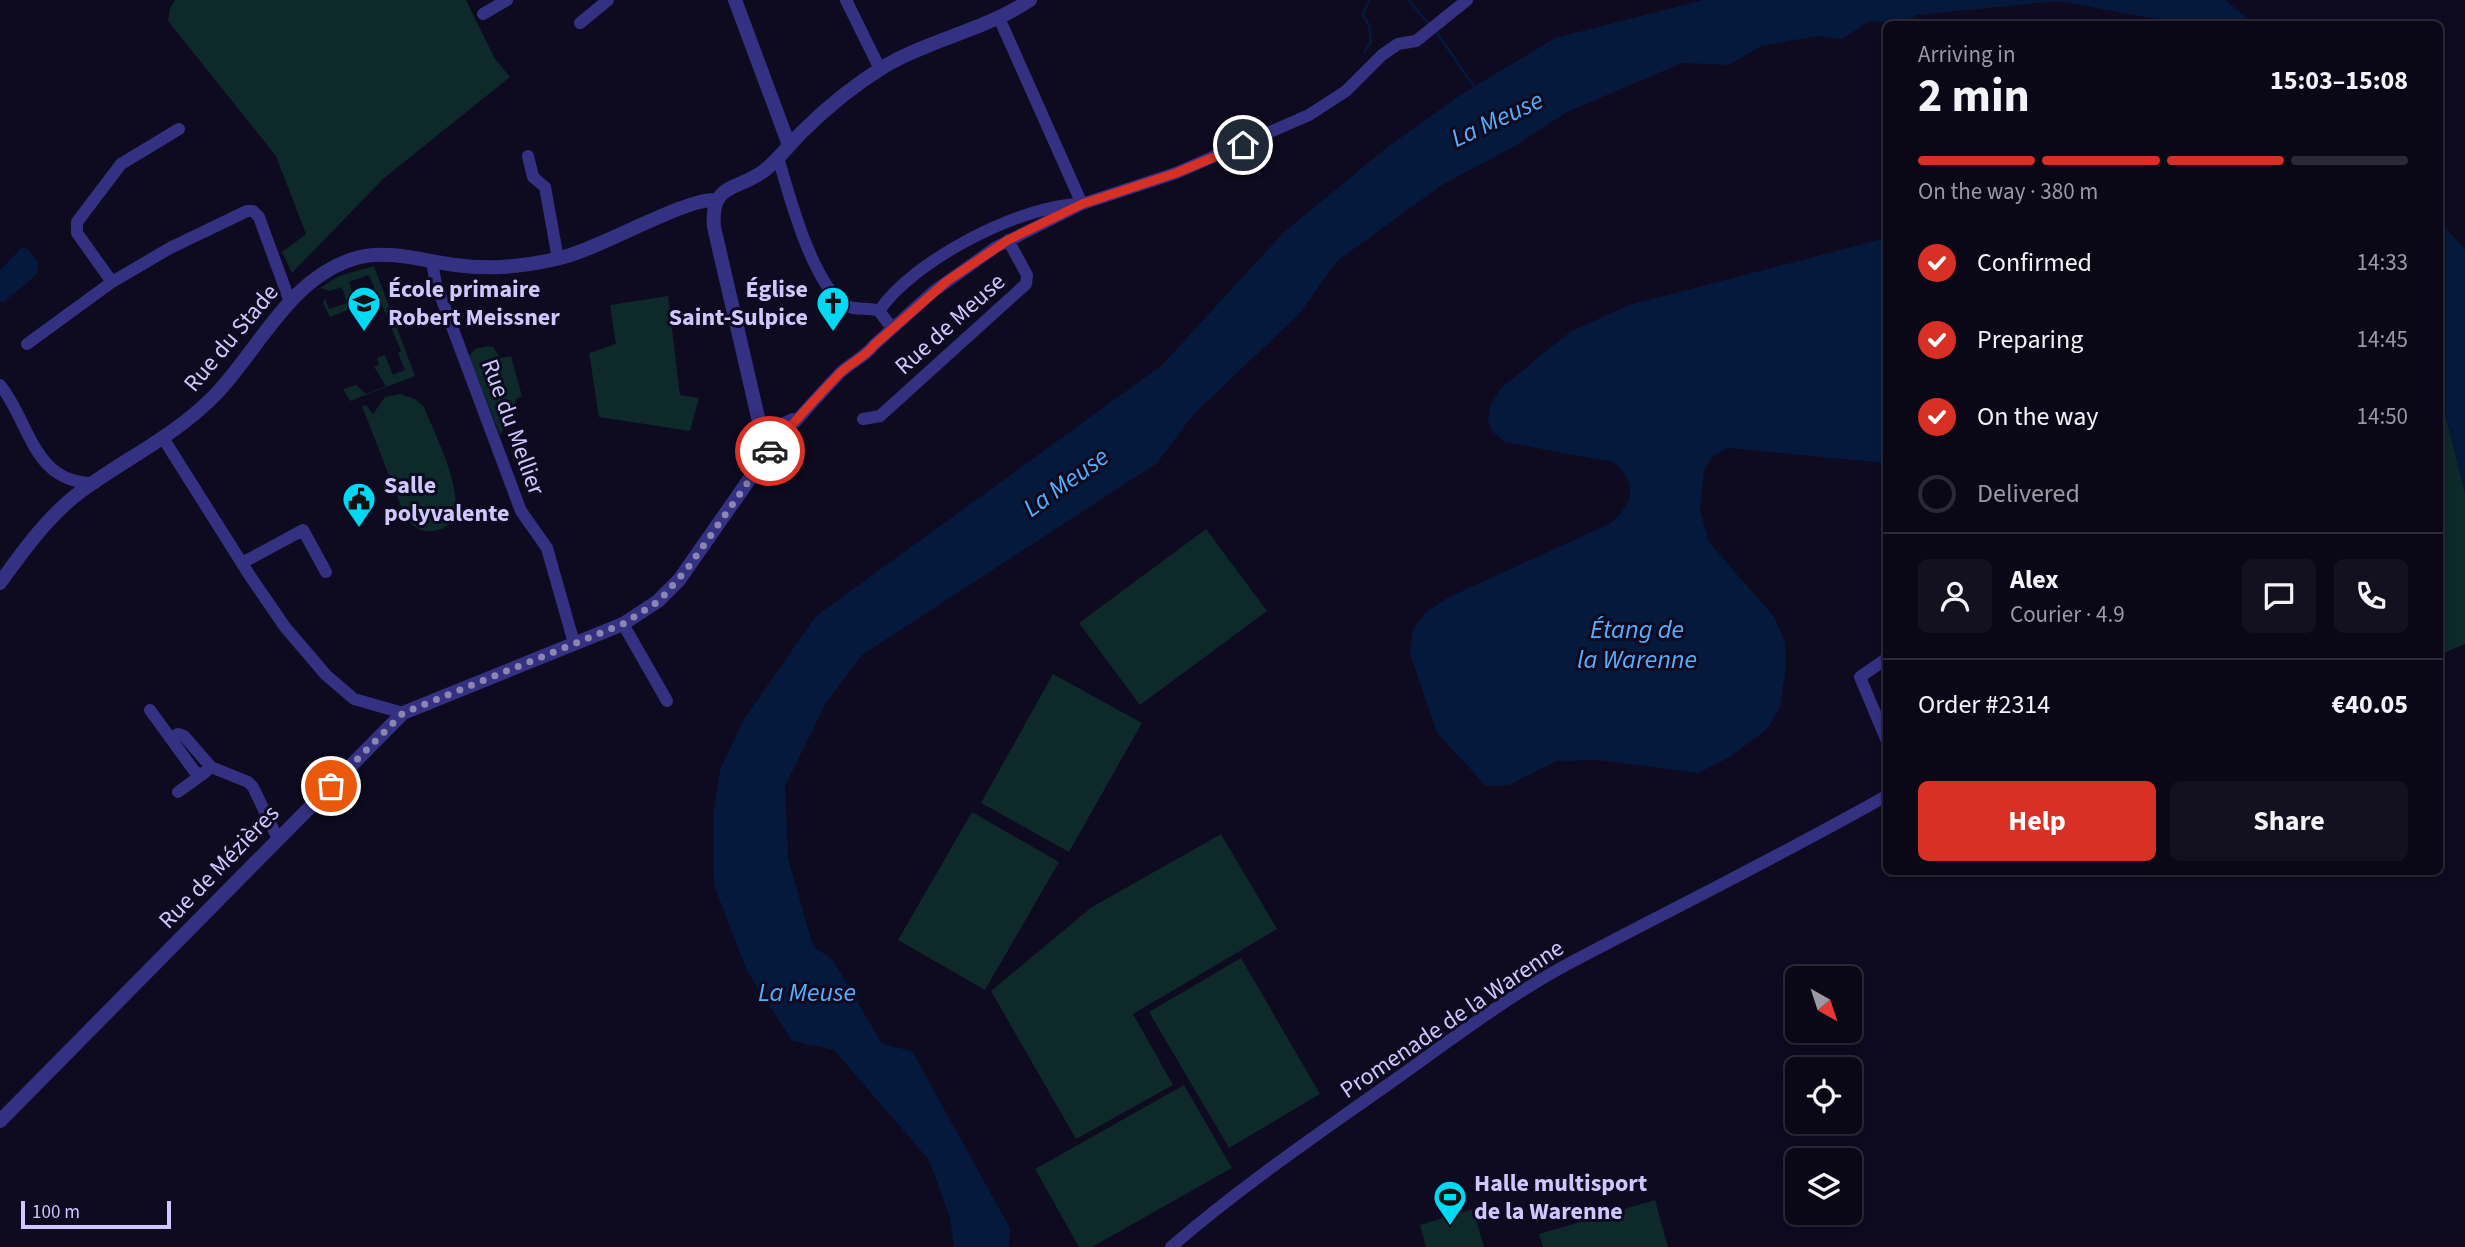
<!DOCTYPE html>
<meta charset="utf-8">
<style>
:root{--surface:#0a0817;--page:#131120;--text:#f1f3f6;--muted:#999aa1;--line:#2a2936;--accent:#d93025}
body{margin:0;font-family:"Source Sans 3",sans-serif;background:var(--page);color:var(--text);height:100vh;display:flex;flex-direction:column;font-size:26px;white-space:nowrap}
*{box-sizing:border-box;margin:0}
p{font-size:23px;color:var(--muted)}
.icon{flex:none;width:38px;height:38px;fill:none;stroke:currentColor;stroke-width:2;stroke-linecap:round;stroke-linejoin:round}
.map{position:relative;flex:1;overflow:hidden}
.panel{position:absolute;left:1883px;top:21px;width:560px;height:854px;display:flex;flex-direction:column;background:var(--surface);border-radius:10px;box-shadow:0 4px 10px #0003,0 0 0 2px var(--line)}
.panel>*{flex:none}
.needle{width:46px;rotate:141deg}
.buttons{position:absolute;left:1785px;top:966px;display:grid;gap:14px}
.buttons a{display:grid;place-items:center;width:77px;height:77px;border-radius:10px;background:var(--surface);box-shadow:0 4px 10px #0003,0 0 0 2px var(--line);font-size:35px}
.scale{position:absolute;left:21px;bottom:18px;width:150px;box-sizing:border-box;padding-left:7px;border:4px solid #cfc8ff;border-top:0;font-size:19px;line-height:24px;white-space:nowrap;color:#cfc8ff;-webkit-text-stroke:5px #0e0a1f;paint-order:stroke}
.pin{position:absolute;display:grid;place-items:center;width:60px;height:60px;color:#fff;margin:-30px;border:4px solid #fff;border-radius:50%;box-shadow:0 2px 7px #0007}
.courier{position:absolute;display:grid;place-items:center;width:70px;height:70px;margin:-35px;border:5px solid #d93025;border-radius:50%;background:#fff;color:#222;box-shadow:0 2px 9px #0007}
.summary em{font-style:normal;font-weight:700}
.summary div{display:flex;flex-direction:column-reverse}
.summary{display:flex;align-items:center;justify-content:space-between;height:119px;padding:0 35px}
h1{font-size:46px;font-weight:700;line-height:52px}
.bar{display:grid;grid-template-columns:repeat(4,1fr);gap:10px 7px;align-content:center;height:84px;padding:0 35px}
.bar i{height:9px;border-radius:5px;background:var(--line)}
.bar .selected{background:var(--accent)}
.bar p{grid-column:span 4}
.line{display:flex;align-items:center;gap:18px;padding:0 35px;border-top:2px solid var(--line)}
.line div{flex:1}
.round{display:grid;place-items:center;flex:none;width:74px;height:74px;border-radius:10px;background:var(--page)}
ol{padding:0 35px;list-style:none}
li{display:flex;align-items:center;gap:21px;height:77px}
li p{margin-inline-start:auto}
li .icon{padding:7px;border-radius:50%;background:var(--accent);color:#fff;stroke-width:4}
li:last-child{color:var(--muted)}
li i{width:38px;height:38px;border:4px solid var(--line);border-radius:50%}
.cta{display:flex;gap:14px;margin-top:auto;padding:14px 35px}
.cta a{flex:1;height:80px;border-radius:10px;background:var(--accent);color:#fff;font-size:28px;font-weight:700;line-height:80px;text-align:center}
.cta a+a{background:var(--page);color:var(--text)}
.map>svg:first-child{display:block}
.green{fill:#0d2929}
.water{fill:#05193d}
.lines{fill:none;stroke-linecap:round;stroke-linejoin:round}
.stream{stroke:#05193d;stroke-width:2.5}
.minor{stroke:#353182;stroke-width:12}
.tertiary{stroke:#353182;stroke-width:14}
.done{stroke:#8b86b1;stroke-width:7;stroke-dasharray:0 12.6}
.route{stroke:#d93025;stroke-width:9}
.labels{text-anchor:middle;dominant-baseline:central;stroke-width:6;stroke-linejoin:round;paint-order:stroke}
.poi-label{font-size:24px;font-weight:bold;fill:#cfc8ff;stroke:#0e0a1f;text-anchor:start}
.street-label{font-size:24px;fill:#cfc8ff;stroke:#0e0a1f}
.water-label{font-size:26px;font-style:italic;fill:#56afff;stroke:#0e0a1f}
</style>
<div class="map">
<svg width="2465" height="1247" viewBox="0 0 2465 1247">
<rect width="100%" height="100%" fill="#0e0a1f"/>
<!-- green -->
<path class="green" d="M175,0H466L495,59L510,77L383,179L292,273L282,252L306,234L276,156L168,21L170,8Z
M374,266L415,376L350,401L343,389L356,385L366,394L386,386L374,367L379,365L377,358L385,355L393,375L405,370L398,353L401,351L369,275L349,282L355,301L352,308L330,317L323,303L325,298L329,309L347,303L342,287L330,291L320,288L339,276Z
M668,296L680,395L699,398L690,431L599,417L589,353L616,344L610,305Z
M488,346L493,347L500,358L511,356L522,396L516,399L515,411L500,435L469,356L475,349Z
M400,394L415,399L424,407C434,434 484,525 433,531C421,533 412,526 405,517L362,406L366,405L373,414L385,397Z
M2440,394L2465,492V644L2441,654Z
M1206,529L1267,611L1140,705L1079,623Z
M1053,674L1142,723L1069,852L981,803Z
M972,812L1059,862L985,990L898,940Z
M1221,834L1277,929L1133,1014L1173,1085L1076,1139L991,991L1092,907Z
M1241,958L1320,1094L1229,1148L1149,1012Z
M1184,1085L1232,1168L1092,1247H1079L1035,1169Z
M1655,1200L1668,1247H1543L1539,1234Z
M1473,1209L1484,1247H1426L1420,1225Z"/>
<!-- water -->
<path class="water" d="M1703,0H2225L2255,24H2172L2167,21L2058,1L1916,15L1905,24L1870,21L1842,39L1817,36L1761,46L1729,65L1682,63L1567,112L1515,146L1442,185L1337,261L1300,313L1193,415L1157,463L862,655L826,703L785,786L788,858L813,946L833,960L882,1044L912,1051L1010,1228L1009,1247H954L950,1218L929,1160L834,1050L792,1041L747,971L714,885L713,817L720,770L744,719L816,616L1162,365L1283,233L1386,148L1462,94L1555,38Z
M2440,221L2465,250V492L2440,394Z
M1886,238V463L1728,448L1714,455L1704,470L1700,510L1709,542L1775,618L1785,643L1786,667L1780,708L1767,729L1730,757L1698,773L1599,760L1556,761L1509,785L1486,786L1437,733L1410,654L1412,631L1425,613L1447,598L1609,524C1633,505 1639,484 1614,462L1504,442L1492,431L1488,420L1490,406L1501,388L1570,332L1629,305Z
M22,247L27,248L38,262L37,274L4,302L0,301V270Z"/>
<g class="lines">
<!-- stream -->
<path class="stream" d="M1408,0L1429,24
M1437,33L1475,88
M1364,52L1371,42L1369,25L1363,15L1369,0"/>
<!-- minor -->
<path class="minor" d="M846,0L880,69
M483,14L507,0
M580,23L608,0
M528,156L533,177L545,187L558,259
M778,157C789,195 811,279 843,304C855,312 867,306 879,311L892,328
M432,262L436,284L521,511L547,548L574,643
M112,282L77,233V222L121,164L179,129
M879,311C912,261 1022,204 1082,204L999,18
M27,344L112,282L170,248L247,211H253L259,217L290,302
M0,385C30,421 32,484 95,483
M863,419L880,416L1026,284L1027,275L1008,240
M760,426L782,424L793,419
M163,438L250,576L285,627L326,675L354,699L403,713
M757,468C783,434 811,404 840,373C851,362 864,358 874,345L934,291L996,247L1082,204L1176,173L1309,115L1346,91L1382,55L1398,44L1416,41L1467,0
M242,563L303,530L326,572
M623,624L667,701
M1886,659L1860,677L1886,739
M150,710L195,772L203,774L211,767
M172,738L178,734L184,736L211,767L248,782L253,787L278,839
M178,792L203,774
M1171,1247C1238,1189 1311,1139 1383,1088C1443,1046 1503,999 1568,964C1674,908 1782,855 1886,796"/>
<!-- tertiary -->
<path class="tertiary" d="M735,0L789,145
M0,583C23,551 48,516 80,492C126,458 177,435 217,393C261,346 292,274 360,257C390,250 425,261 455,265C491,270 524,267 560,258C600,249 686,197 717,200
M0,1121L403,713L623,624L658,601L679,580L751,477L759,459L760,426L714,227C710,182 738,191 765,170C778,160 790,144 802,132C827,107 854,85 885,66C931,39 985,30 1030,0"/>
</g>
<g class="lines">
<!-- done -->
<path class="done" d="M331,786L403,713L623,624L659,601L687,569L770,451"/>
<!-- route -->
<path class="route" d="M770,451C792,423 816,398 840,373C851,362 864,358 874,345L947,281L1008,240L1082,204L1176,173L1243,145"/>
</g>
<!-- icons -->
<defs>
<symbol id="school-pin" viewBox="-11 -11 22 30"><path d="M0 17L-7.5 6A9.5 9.5 0 1 1 7.5 6Z" fill="#00d9f3" stroke="#0e0a1f"/><path d="M0-5L7-2L0 1L-7-2ZM-4 1L0 2.5L4 1V4Q0 6-4 4Z" fill="#111"/></symbol>
<symbol id="church-pin" viewBox="-11 -11 22 30"><path d="M0 17L-7.5 6A9.5 9.5 0 1 1 7.5 6Z" fill="#00d9f3" stroke="#0e0a1f"/><path d="M-1.2-6h2.4v3.5h3.3v2.4h-3.3V6h-2.4V-.1h-3.3v-2.4h3.3Z" fill="#111"/></symbol>
<symbol id="civic-pin" viewBox="-11 -11 22 30"><path d="M0 17L-7.5 6A9.5 9.5 0 1 1 7.5 6Z" fill="#00d9f3" stroke="#0e0a1f"/><path d="M-.6-6.5H3V-4.5H.6V-3L4-1V1h2V6H-6V1h2V-1L-.6-3ZM-1.2 2.5V6h2.4V2.5Z" fill="#111"/></symbol>
<symbol id="stadium-pin" viewBox="-11 -11 22 30"><path d="M0 17L-7.5 6A9.5 9.5 0 1 1 7.5 6Z" fill="#00d9f3" stroke="#0e0a1f"/><path d="M0-5a6.5 5 0 1 0 0 10a6.5 5 0 1 0 0-10ZM-3.5-1.8h7v3.6h-7Z" fill="#111"/></symbol>
</defs>
<g fill-rule="evenodd">
<use href="#school-pin" x="345" y="284" width="38" height="52"/>
<use href="#church-pin" x="814" y="284" width="38" height="52"/>
<use href="#civic-pin" x="340" y="480" width="38" height="52"/>
<use href="#stadium-pin" x="1431" y="1178" width="38" height="52"/>
</g>
<g class="labels">
<!-- poi labels -->
<g class="poi-label">
<text x="388" y="289">École primaire<tspan x="388" dy="28">Robert Meissner</tspan></text>
<text x="808" y="289" text-anchor="end">Église<tspan x="808" dy="28">Saint-Sulpice</tspan></text>
<text x="384" y="485">Salle<tspan x="384" dy="28">polyvalente</tspan></text>
<text x="1474" y="1183">Halle multisport<tspan x="1474" dy="28">de la Warenne</tspan></text>
</g>
<!-- street labels -->
<g class="street-label">
<text transform="translate(950 324) rotate(-42)">Rue de Meuse</text>
<text transform="translate(231 338) rotate(-50)">Rue du Stade</text>
<text transform="translate(513 427) rotate(70)">Rue du Mellier</text>
<text transform="translate(219 867) rotate(-46)">Rue de Mézières</text>
<text transform="translate(1452 1019) rotate(-34)">Promenade de la Warenne</text>
</g>
<!-- water labels -->
<g class="water-label">
<text transform="translate(1497 119) rotate(-25)">La Meuse</text>
<text transform="translate(1066 482) rotate(-36)">La Meuse</text>
<text x="1637" y="629">Étang de<tspan x="1637" dy="30">la Warenne</tspan></text>
<text x="807" y="992">La Meuse</text>
</g>
</g>
</svg>
<div class="buttons">
<a><svg class="needle" viewBox="-14 -14 28 28"><path d="M0-13l5 13h-10z" fill="#e53935"/><path d="M0 13l5-13h-10z" fill="#999aa1"/></svg></a>
<a><svg class="icon" aria-label="locate" viewBox="0 0 24 24"><circle cx="12" cy="12" r="6"/><path d="M12 2v4M12 18v4M2 12h4M18 12h4"/></svg></a>
<a><svg class="icon" aria-label="layers" viewBox="0 0 24 24"><path d="M12 4l9 5-9 5-9-5zM3 14l9 5 9-5"/></svg></a>
</div>
<div class="scale">100 m</div>
<div class="pin" style="left:331px;top:786px;background:#ea580c"><svg class="icon" aria-label="bag" viewBox="0 0 24 24"><path d="M5 8h14l-1 12H6zM9 8a3 3 0 0 1 6 0"/></svg></div>
<div class="pin" style="left:1243px;top:145px;background:#1f2937"><svg class="icon" aria-label="home" viewBox="0 0 24 24"><path d="M3 11l9-7 9 7M6 9v11h12V9"/></svg></div>
<div class="courier" style="left:770px;top:451px"><svg class="icon" aria-label="car" viewBox="0 0 24 24"><path d="M5 17H2v-5l4-1 3-4h7l3 4 3 1v5h-3M9 17h6M6 11h13"/><circle cx="7" cy="17" r="2"/><circle cx="17" cy="17" r="2"/></svg></div>
<section class="panel">
<div class="summary"><div><h1>2 min</h1><p>Arriving in</p></div><em>15:03–15:08</em></div>
<div class="bar"><i class="selected"></i><i class="selected"></i><i class="selected"></i><i></i><p>On the way · 380 m</p></div>
<ol>
<li><svg class="icon" aria-label="check" viewBox="0 0 24 24"><path d="M5 12l5 5 9-10"/></svg>Confirmed<p>14:33</p></li>
<li><svg class="icon" aria-label="check" viewBox="0 0 24 24"><path d="M5 12l5 5 9-10"/></svg>Preparing<p>14:45</p></li>
<li><svg class="icon" aria-label="check" viewBox="0 0 24 24"><path d="M5 12l5 5 9-10"/></svg>On the way<p>14:50</p></li>
<li><i></i>Delivered</li>
</ol>
<div class="line" style="height:126px"><a class="round"><svg class="icon" aria-label="person" viewBox="0 0 24 24"><circle cx="12" cy="8" r="4"/><path d="M4 21q1-7 8-7t8 7"/></svg></a><div><b>Alex</b><p>Courier · 4.9</p></div><a class="round"><svg class="icon" aria-label="chat" viewBox="0 0 24 24"><path d="M4 5h16v11H9l-5 4z"/></svg></a><a class="round"><svg class="icon" aria-label="phone" viewBox="0 0 24 24"><path d="M5 4h4l2 5-3 2q2 4 5 5l2-3 5 2v4C11 20 4 13 5 4z"/></svg></a></div>
<div class="line" style="height:91px"><div>Order #2314</div><b>€40.05</b></div>
<div class="cta"><a>Help</a><a>Share</a></div>
</section>
</div>
